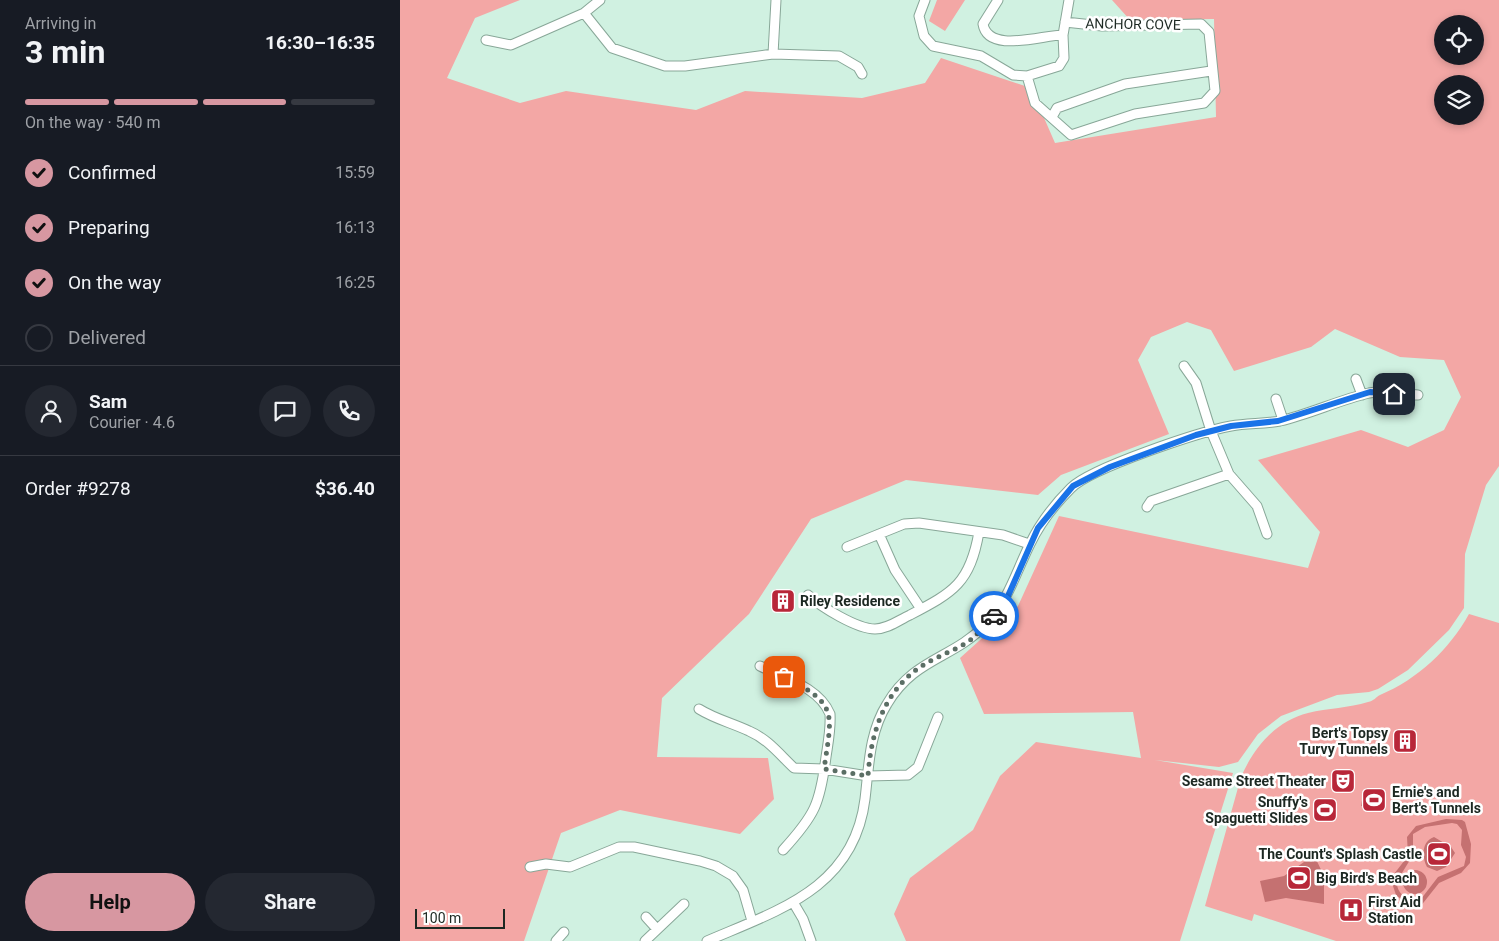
<!DOCTYPE html>
<meta charset="utf-8">
<style>
:root{--surface:#171b24;--page:#242831;--text:#f1f3f6;--muted:#9ea1a6;--line:#363941;--accent:#d797a1}
body{margin:0;font-family:Roboto,sans-serif;background:var(--page);color:var(--text);height:100vh;display:flex;flex-direction:column;font-size:19px;white-space:nowrap}
*{box-sizing:border-box;margin:0}
p{font-size:16px;color:var(--muted)}
.icon{flex:none;width:28px;height:28px;fill:none;stroke:currentColor;stroke-width:2;stroke-linecap:round;stroke-linejoin:round}
.map{position:relative;flex:1;overflow:hidden}
.side{display:flex;flex-direction:column;background:var(--surface);width:400px}
.side>*{flex:none}
.controls{position:absolute;left:1034px;top:15px;display:grid;gap:10px}
.controls a{display:grid;place-items:center;width:50px;height:50px;border-radius:50%;background:var(--surface);box-shadow:0 2px 8px #0003;font-size:25px}
.scale{position:absolute;left:15px;bottom:12px;width:90px;box-sizing:border-box;padding-left:5px;border:2px solid #1c2822;border-top:0;font-size:14px;line-height:18px;white-space:nowrap;color:#1c2822;-webkit-text-stroke:4px #fff;paint-order:stroke}
.pin{position:absolute;display:grid;place-items:center;width:42px;height:42px;color:#fff;margin:-21px;border-radius:10px;box-shadow:0 2px 8px #0006}
.courier{position:absolute;display:grid;place-items:center;width:50px;height:50px;margin:-25px;border:4px solid #1a73e8;border-radius:50%;background:#fff;color:#222;box-shadow:0 1px 6px #0007}
.headline em{font-style:normal;font-weight:700}
.headline div{display:flex;flex-direction:column-reverse}
.headline{display:flex;align-items:center;justify-content:space-between;height:85px;padding:0 25px}
h1{font-size:32px;font-weight:700;line-height:38px}
.bar{display:grid;grid-template-columns:repeat(4,1fr);gap:8px 5px;align-content:center;height:60px;padding:0 25px}
.bar i{height:6px;border-radius:4px;background:var(--line)}
.bar .current{background:var(--accent)}
.bar p{grid-column:span 4}
.line{display:flex;align-items:center;gap:12px;padding:0 25px;border-top:1px solid var(--line)}
.line div{flex:1}
.round{display:grid;place-items:center;flex:none;width:52px;height:52px;border-radius:26px;background:var(--page)}
ol{padding:0 25px;list-style:none}
li{display:flex;align-items:center;gap:15px;height:55px}
li p{margin-inline-start:auto}
li .icon{padding:5px;border-radius:50%;background:var(--accent);color:#111;stroke-width:4}
li:last-child{color:var(--muted)}
li i{width:28px;height:28px;border:2px solid var(--line);border-radius:50%}
.primary-button{display:flex;gap:10px;margin-top:auto;padding:10px 25px}
.primary-button a{flex:1;height:58px;border-radius:30px;background:var(--accent);color:#111;font-size:20px;font-weight:700;line-height:58px;text-align:center}
.primary-button a+a{background:var(--page);color:var(--text)}
main{display:flex;flex:1;min-height:0}
.map>svg:first-child{display:block}
.green{fill:#f3a7a5;fill-rule:evenodd}
.water{fill:#c57171;fill-rule:evenodd}
.lines{fill:none;stroke-linecap:round;stroke-linejoin:round}
.minor-casing{stroke:#88a798;stroke-width:11}
.minor{stroke:#fff;stroke-width:9}
.done{stroke:#5b6e65;stroke-width:5;stroke-dasharray:0 9}
.route{stroke:#1a73e8;stroke-width:6}
.labels{text-anchor:middle;dominant-baseline:central;stroke-width:5;stroke-linejoin:round;paint-order:stroke}
.street-label{font-size:14px;fill:#1c2822;stroke:#fff}
.poi-label{font-size:14px;font-weight:bold;fill:#1c2822;stroke:#fff;text-anchor:start}
</style>
<main>
<section class="side">
<div class="headline"><div><h1>3 min</h1><p>Arriving in</p></div><em>16:30–16:35</em></div>
<div class="bar"><i class="current"></i><i class="current"></i><i class="current"></i><i></i><p>On the way · 540 m</p></div>
<ol>
<li><svg class="icon" aria-label="check" viewBox="0 0 24 24"><path d="M5 12l5 5 9-10"/></svg>Confirmed<p>15:59</p></li>
<li><svg class="icon" aria-label="check" viewBox="0 0 24 24"><path d="M5 12l5 5 9-10"/></svg>Preparing<p>16:13</p></li>
<li><svg class="icon" aria-label="check" viewBox="0 0 24 24"><path d="M5 12l5 5 9-10"/></svg>On the way<p>16:25</p></li>
<li><i></i>Delivered</li>
</ol>
<div class="line" style="height:90px"><a class="round"><svg class="icon" aria-label="person" viewBox="0 0 24 24"><circle cx="12" cy="8" r="4"/><path d="M4 21q1-7 8-7t8 7"/></svg></a><div><b>Sam</b><p>Courier · 4.6</p></div><a class="round"><svg class="icon" aria-label="chat" viewBox="0 0 24 24"><path d="M4 5h16v11H9l-5 4z"/></svg></a><a class="round"><svg class="icon" aria-label="phone" viewBox="0 0 24 24"><path d="M5 4h4l2 5-3 2q2 4 5 5l2-3 5 2v4C11 20 4 13 5 4z"/></svg></a></div>
<div class="line" style="height:65px"><div>Order #9278</div><b>$36.40</b></div>
<div class="primary-button"><a>Help</a><a>Share</a></div>
</section>
<div class="map">
<svg width="1099" height="941" viewBox="0 0 1099 941">
<rect width="100%" height="100%" fill="#d0f1e1"/>
<!-- green -->
<path class="green" d="M0,0H120L75,18L47,78L120,103L166,91L296,110L345,91L462,98L525,83L541,58L631,88L655,143L816,117L814,19L730,20L712,0H1099V466L1086,485L1065,554L1064,608L1049,630L1008,670L978,689L969,692L937,695L881,716L858,734L838,762L819,767L755,760L833,773L780,941H506L494,914L510,878L573,830L600,776L636,742L741,758L733,712L584,714L560,658L618,606L659,516L908,568L920,532L858,460L961,430L1008,447L1044,430L1061,397L1044,360L1000,357L935,329L911,347L834,371L811,330L787,322L751,337L738,360L769,434L661,475L638,495L506,480L411,519L349,614L262,698L257,757L368,758L374,799L340,834L220,810L161,833L124,941H0ZM1042,24H1075V56H1042ZM1042,84H1075V116H1042Z
M537,0H565L545,31L529,21Z
M1069,614L1099,623V941H936L854,914L852,921L805,906L841,777C854,747 876,721 908,713C928,708 949,708 968,702C974,701 976,697 980,695C1018,679 1049,650 1069,614Z"/>
<!-- water -->
<path class="water" d="M963,795L986,798L985,809L961,806Z
M1046,819L1062,820L1065,822L1071,844L1070,863L1061,873L1039,883L1020,907L1011,906L1002,900L996,895L993,886L994,874L1008,856L1007,837L1016,826ZM1052,823L1057,824L1062,830L1061,845L1066,857L1064,866L1038,877L1021,899L1014,901C1004,898 996,892 997,881L1013,855V834L1025,827Z
M1034,837L1051,847L1055,853L1046,867L1037,871L1027,867C1022,857 1021,842 1034,837Z
M914,855L924,876V904L886,898L865,902L860,881L884,876Z
M1003 882a12 12 0 1 1 24 0a12 12 0 1 1-24 0Z"/>
<g class="lines">
<defs>
<path id="minor" d="M525,0L519,16L524,36L533,46L581,56L613,75L627,76L659,66L664,58L663,35L669,0
M598,0L583,24C588,54 642,35 663,35
M184,13L212,48L265,66H285L373,54L439,56L458,67L462,74
M86,40L111,45L184,13L200,0
M373,54L376,0
M627,76L635,103L671,135L735,114L804,103L815,91L809,32L801,24L702,26L665,22
M652,117L657,108L725,84L811,71
M784,366L796,383L811,431L829,474L857,506L867,534
M956,379L962,395
M876,399L883,420
M747,507L751,501L829,474
M479,534L495,570L521,609
M447,547L504,524L519,523L603,535L629,544
M408,595C421,607 457,629 475,629C488,629 499,620 510,615C554,592 570,583 579,532
M360,666C384,678 419,687 430,714C431,729 428,743 426,757C420,804 415,815 383,850
M299,709C315,719 332,723 349,731C368,739 380,755 394,768L424,769L468,776L508,775L518,767L538,717
M130,867L146,864L170,867L219,847H234L300,861L316,866L333,876L343,890L352,921
M393,902L403,919L411,941
M246,917L256,928
M156,941L164,932
M245,941L284,904
M307,941C379,910 454,888 465,799C469,766 469,733 487,704C514,658 553,659 585,625C608,602 616,572 630,544C640,523 654,505 671,488C691,468 799,432 831,426C847,423 864,424 880,421C910,414 939,400 969,393C984,390 1003,394 1018,395"/>
</defs>
<!-- minor casing -->
<use href="#minor" class="minor-casing"/>
<!-- minor -->
<use href="#minor" class="minor"/>
</g>
<g class="lines">
<!-- done -->
<path class="done" d="M384,677C439,704 432,713 424,769L468,776C471,731 485,688 525,664C540,655 559,649 573,638C580,631 587,623 594,616"/>
<!-- route -->
<path class="route" d="M594,616L608,596L638,528L673,486L710,467L796,435L831,426L878,421L970,392L994,394"/>
</g>
<!-- icons -->
<defs>
<symbol id="building-square" viewBox="-11 -11 22 22"><rect x="-9" y="-9" width="18" height="18" rx="4" fill="#b82739" stroke="#fff"/><path d="M-4-6H4V6H1V3H-1V6H-4ZM-2.5-4.3h1.7v1.8h-1.7ZM.8-4.3h1.7v1.8H.8ZM-2.5-1h1.7V.8h-1.7ZM.8-1h1.7V.8H.8Z" fill="#fff"/></symbol>
<symbol id="theatre-square" viewBox="-11 -11 22 22"><rect x="-9" y="-9" width="18" height="18" rx="4" fill="#b82739" stroke="#fff"/><path d="M-5-5.5Q0-4 5-5.5V0Q5 5 0 6Q-5 5-5 0ZM-3.3-2.5H-1v1.5H-3.3ZM1-2.5H3.3v1.5H1ZM-2.8 1Q0 5.5 2.8 1Z" fill="#fff"/></symbol>
<symbol id="stadium-square" viewBox="-11 -11 22 22"><rect x="-9" y="-9" width="18" height="18" rx="4" fill="#b82739" stroke="#fff"/><path d="M0-5a6.5 5 0 1 0 0 10a6.5 5 0 1 0 0-10ZM-3.5-1.8h7v3.6h-7Z" fill="#fff"/></symbol>
<symbol id="hospital-square" viewBox="-11 -11 22 22"><rect x="-9" y="-9" width="18" height="18" rx="4" fill="#b82739" stroke="#fff"/><path d="M-5-5h3v3.5h4V-5h3V5h-3V1.5h-4V5h-3Z" fill="#fff"/></symbol>
</defs>
<g fill-rule="evenodd">
<use href="#building-square" x="369" y="587" width="28" height="28"/>
<use href="#building-square" x="991" y="727" width="28" height="28"/>
<use href="#theatre-square" x="929" y="767" width="28" height="28"/>
<use href="#stadium-square" x="960" y="786" width="28" height="28"/>
<use href="#stadium-square" x="911" y="796" width="28" height="28"/>
<use href="#stadium-square" x="1025" y="840" width="28" height="28"/>
<use href="#stadium-square" x="885" y="864" width="28" height="28"/>
<use href="#hospital-square" x="937" y="896" width="28" height="28"/>
</g>
<g class="labels">
<!-- street labels -->
<g class="street-label">
<text transform="translate(733 24) rotate(1)">ANCHOR COVE</text>
</g>
<!-- poi labels -->
<g class="poi-label">
<text x="400" y="601">Riley Residence</text>
<text x="988" y="733" text-anchor="end">Bert's Topsy<tspan x="988" dy="16">Turvy Tunnels</tspan></text>
<text x="926" y="781" text-anchor="end">Sesame Street Theater</text>
<text x="992" y="792">Ernie's and<tspan x="992" dy="16">Bert's Tunnels</tspan></text>
<text x="908" y="802" text-anchor="end">Snuffy's<tspan x="908" dy="16">Spaguetti Slides</tspan></text>
<text x="1022" y="854" text-anchor="end">The Count's Splash Castle</text>
<text x="916" y="878">Big Bird's Beach</text>
<text x="968" y="902">First Aid<tspan x="968" dy="16">Station</tspan></text>
</g>
</g>
</svg>
<div class="controls">
<a><svg class="icon" aria-label="locate" viewBox="0 0 24 24"><circle cx="12" cy="12" r="6"/><path d="M12 2v4M12 18v4M2 12h4M18 12h4"/></svg></a>
<a><svg class="icon" aria-label="layers" viewBox="0 0 24 24"><path d="M12 4l9 5-9 5-9-5zM3 14l9 5 9-5"/></svg></a>
</div>
<div class="scale">100 m</div>
<div class="pin" style="left:384px;top:677px;background:#ea580c"><svg class="icon" aria-label="bag" viewBox="0 0 24 24"><path d="M5 8h14l-1 12H6zM9 8a3 3 0 0 1 6 0"/></svg></div>
<div class="pin" style="left:994px;top:394px;background:#1f2937"><svg class="icon" aria-label="home" viewBox="0 0 24 24"><path d="M3 11l9-7 9 7M6 9v11h12V9"/></svg></div>
<div class="courier" style="left:594px;top:616px"><svg class="icon" aria-label="car" viewBox="0 0 24 24"><path d="M5 17H2v-5l4-1 3-4h7l3 4 3 1v5h-3M9 17h6M6 11h13"/><circle cx="7" cy="17" r="2"/><circle cx="17" cy="17" r="2"/></svg></div>
</div>
</main>
